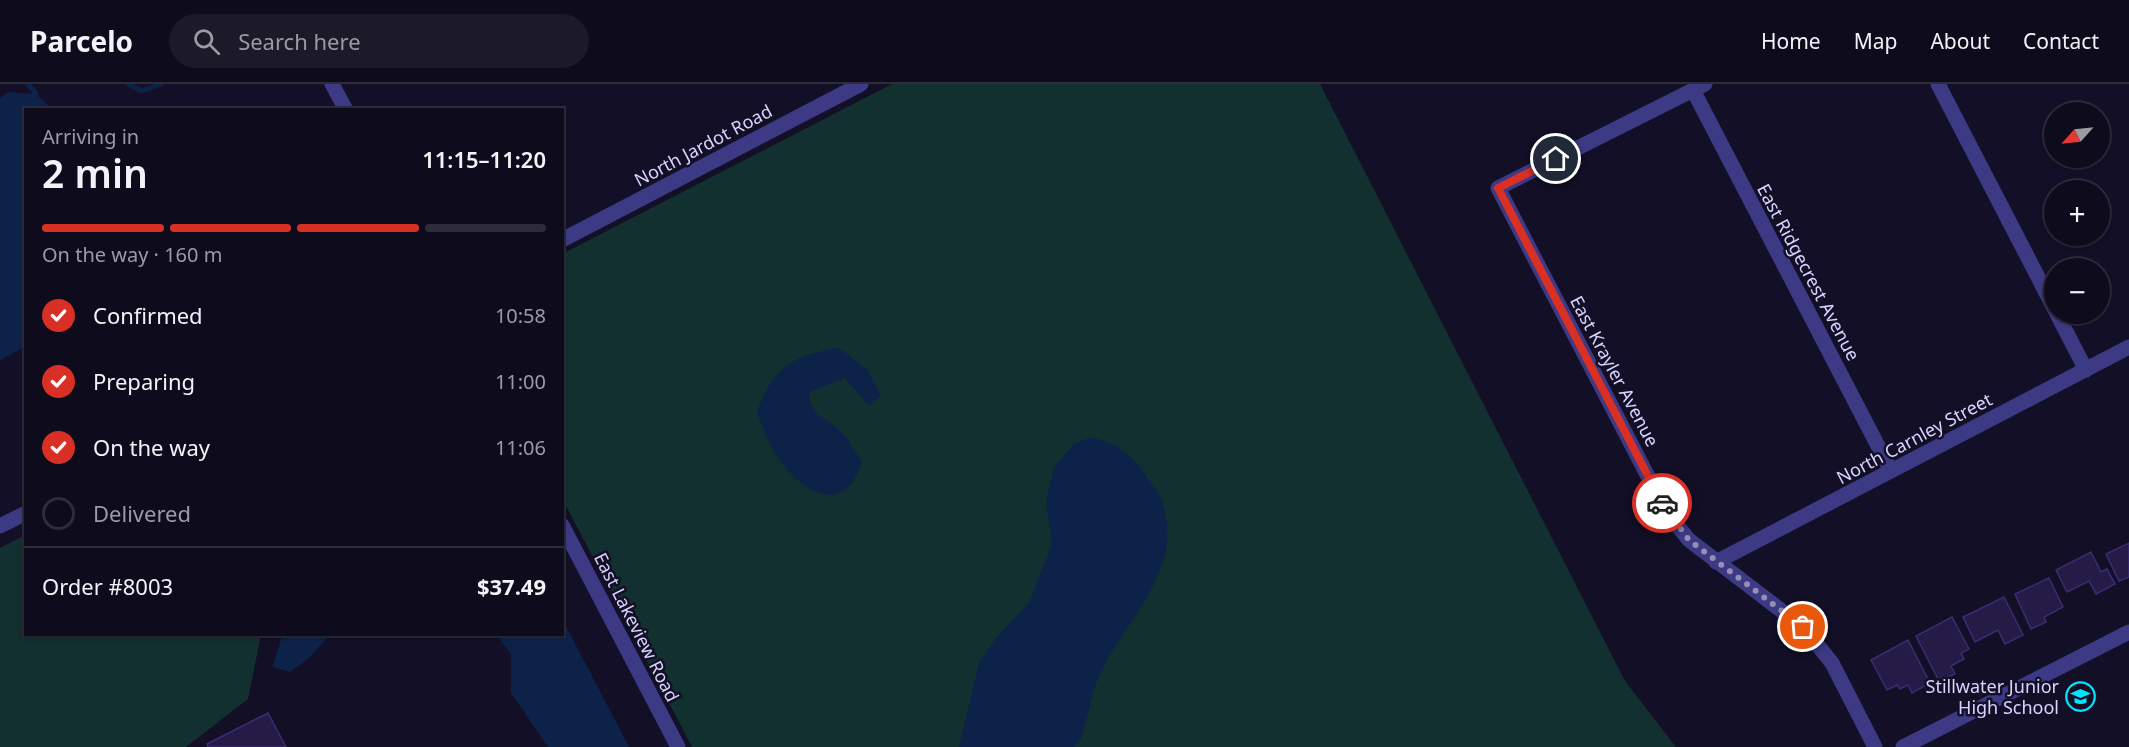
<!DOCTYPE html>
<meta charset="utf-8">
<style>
:root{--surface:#0e0b1c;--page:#1c1929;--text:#f1f3f6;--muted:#9b9ba3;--line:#2e2b3b;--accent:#d93025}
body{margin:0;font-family:"Noto Sans",sans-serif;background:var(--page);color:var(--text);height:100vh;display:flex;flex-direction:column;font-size:22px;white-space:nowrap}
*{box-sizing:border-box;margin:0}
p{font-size:20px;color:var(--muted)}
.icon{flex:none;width:33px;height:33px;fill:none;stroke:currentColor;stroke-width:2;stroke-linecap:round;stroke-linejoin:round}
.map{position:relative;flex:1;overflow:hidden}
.drawer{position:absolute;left:24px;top:24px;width:540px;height:528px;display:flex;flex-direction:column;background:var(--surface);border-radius:0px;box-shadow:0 2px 4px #0004,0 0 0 2px var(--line)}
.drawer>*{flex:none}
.needle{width:39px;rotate:243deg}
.tools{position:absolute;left:2044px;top:18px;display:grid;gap:12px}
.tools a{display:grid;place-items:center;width:66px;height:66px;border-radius:50%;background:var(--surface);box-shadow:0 2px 4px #0004,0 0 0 2px var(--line);font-size:30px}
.pin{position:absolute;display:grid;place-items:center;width:51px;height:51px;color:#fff;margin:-26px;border:3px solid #fff;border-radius:50%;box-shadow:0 2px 6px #0007}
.courier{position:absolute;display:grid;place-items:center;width:60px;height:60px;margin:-30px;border:4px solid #d93025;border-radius:50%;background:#fff;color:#222;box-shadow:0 2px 8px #0007}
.overview em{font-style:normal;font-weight:600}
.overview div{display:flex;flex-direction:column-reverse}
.overview{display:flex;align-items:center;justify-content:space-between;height:102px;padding:0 18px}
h1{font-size:39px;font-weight:600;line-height:45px}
.bar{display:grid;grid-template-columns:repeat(4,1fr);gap:9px 6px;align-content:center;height:72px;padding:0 18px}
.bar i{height:8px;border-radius:4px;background:var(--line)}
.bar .active{background:var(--accent)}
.bar p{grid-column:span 4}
.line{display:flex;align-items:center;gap:15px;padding:0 18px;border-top:2px solid var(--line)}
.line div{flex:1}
ol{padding:0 18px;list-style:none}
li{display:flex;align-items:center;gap:18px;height:66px}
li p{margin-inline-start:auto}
li .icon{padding:6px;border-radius:50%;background:var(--accent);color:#fff;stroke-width:4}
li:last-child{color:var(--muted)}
li i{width:33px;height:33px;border:3px solid var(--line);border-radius:50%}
header{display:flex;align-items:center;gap:36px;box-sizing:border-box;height:84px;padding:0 30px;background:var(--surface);border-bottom:2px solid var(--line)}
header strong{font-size:28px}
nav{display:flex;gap:33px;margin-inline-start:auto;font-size:21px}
.search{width:420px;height:54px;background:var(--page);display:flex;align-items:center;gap:15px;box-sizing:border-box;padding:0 21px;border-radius:33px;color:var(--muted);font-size:22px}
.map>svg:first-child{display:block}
.green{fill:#12302f}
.water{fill:#0c2248}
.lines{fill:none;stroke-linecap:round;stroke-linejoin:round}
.stream{stroke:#0c2248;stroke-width:5}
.building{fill:#241b47;stroke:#3b2d73;stroke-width:1.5}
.minor{stroke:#3d3a85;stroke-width:15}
.done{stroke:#948fb3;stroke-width:6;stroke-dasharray:0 10.8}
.route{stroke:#d93025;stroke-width:8}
.labels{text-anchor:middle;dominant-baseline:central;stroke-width:5;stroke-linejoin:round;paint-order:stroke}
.street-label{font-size:18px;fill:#d9d4ff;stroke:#130f26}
.poi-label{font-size:18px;fill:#d9d4ff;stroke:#130f26;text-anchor:end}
</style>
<header>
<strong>Parcelo</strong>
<div class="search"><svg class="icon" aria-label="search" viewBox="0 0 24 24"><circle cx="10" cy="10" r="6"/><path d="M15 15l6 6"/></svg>Search here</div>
<nav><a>Home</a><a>Map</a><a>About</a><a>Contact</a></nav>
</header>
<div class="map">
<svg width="2129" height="663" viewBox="0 0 2129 663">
<rect width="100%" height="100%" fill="#130f26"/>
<!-- green -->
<path class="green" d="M892,0H1320L1625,597L1676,663H692L563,416L562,170Z
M25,451L26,550L261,551L248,615L186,663H0V464Z"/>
<!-- water -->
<path class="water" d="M9,8L36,10L52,25L26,26L25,263L0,276V14Z
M839,264L868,286L881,312L869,322L845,294L810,308C806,329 828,335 840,347C849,355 855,368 862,378C846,428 811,414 784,382C771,366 764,347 757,328C774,282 792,272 839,264Z
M1089,354C1110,354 1133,371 1144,389C1150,398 1160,409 1163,420C1183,485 1130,532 1102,585C1092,605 1088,633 1081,655L1074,663H959L979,579L996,554L1029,519L1052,459L1046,418L1054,383L1074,360Z
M563,539L566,542L629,663H548L511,609V570L501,557L500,551L562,550Z
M282,551V550L330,551L309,574L290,588L273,583Z"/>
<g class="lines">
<!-- stream -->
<path class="stream" d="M28,0L36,10
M128,0L142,7L161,0"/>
</g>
<!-- building -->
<path class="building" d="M2129,459V493L2119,497L2106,470Z
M2091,468L2101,488L2107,485L2115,500L2096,510L2089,497L2067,508L2056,486Z
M2049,494L2063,523L2044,533L2046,538L2031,545L2015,510Z
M2004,513L2023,551L2005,560L1998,546L1975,558L1963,533Z
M1952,533L1969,565L1961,569L1964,575L1951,582L1955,590L1939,597L1916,552Z
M1908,556L1930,599L1912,609L1908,601L1900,605L1897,601L1887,606L1871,576Z
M268,629L286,663H208L207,660Z"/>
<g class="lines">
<!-- minor -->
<path class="minor" d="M332,0L346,26
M1705,0L1498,104L1667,429L1689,456L1803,543L1832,579L1875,663
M1938,0L2055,226
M1693,6L1891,387
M562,156L861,0
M2057,230L2086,286
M562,441L678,663
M0,442L26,429
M1716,478L2129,263
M1903,663L2129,548"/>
</g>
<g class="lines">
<!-- done -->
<path class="done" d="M1662,419L1689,456L1803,543"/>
<!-- route -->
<path class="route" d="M1556,75L1498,104L1662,419"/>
</g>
<!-- icons -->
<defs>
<symbol id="school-ring" viewBox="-11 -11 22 22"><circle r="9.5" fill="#130f26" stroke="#00e5ff" stroke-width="1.5"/><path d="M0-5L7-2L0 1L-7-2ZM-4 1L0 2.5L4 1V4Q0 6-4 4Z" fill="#00e5ff"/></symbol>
</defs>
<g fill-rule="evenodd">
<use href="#school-ring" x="2064" y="596" width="33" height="33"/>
</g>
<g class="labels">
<!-- street labels -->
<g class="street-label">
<text transform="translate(703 61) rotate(-28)">North Jardot Road</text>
<text transform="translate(1809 188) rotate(62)">East Ridgecrest Avenue</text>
<text transform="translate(1615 287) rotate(62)">East Krayler Avenue</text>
<text transform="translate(1914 354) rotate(-28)">North Carnley Street</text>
<text transform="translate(637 543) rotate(63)">East Lakeview Road</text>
</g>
<!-- poi labels -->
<g class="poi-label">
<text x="2059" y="602">Stillwater Junior<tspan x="2059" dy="21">High School</tspan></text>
</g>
</g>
</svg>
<div class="tools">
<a><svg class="needle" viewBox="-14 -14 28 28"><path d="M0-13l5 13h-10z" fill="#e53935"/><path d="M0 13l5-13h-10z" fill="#9b9ba3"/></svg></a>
<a>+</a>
<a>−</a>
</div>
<div class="pin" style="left:1803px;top:543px;background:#ea580c"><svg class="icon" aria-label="bag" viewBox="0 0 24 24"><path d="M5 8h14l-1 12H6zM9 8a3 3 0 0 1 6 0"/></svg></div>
<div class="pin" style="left:1556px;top:75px;background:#1f2937"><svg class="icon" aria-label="home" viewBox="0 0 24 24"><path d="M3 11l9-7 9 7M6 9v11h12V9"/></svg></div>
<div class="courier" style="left:1662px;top:419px"><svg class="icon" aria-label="car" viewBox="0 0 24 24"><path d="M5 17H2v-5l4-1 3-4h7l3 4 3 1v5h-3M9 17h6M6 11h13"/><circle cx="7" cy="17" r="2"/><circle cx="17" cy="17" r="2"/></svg></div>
<section class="drawer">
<div class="overview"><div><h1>2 min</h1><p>Arriving in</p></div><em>11:15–11:20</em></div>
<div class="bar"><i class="active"></i><i class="active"></i><i class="active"></i><i></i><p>On the way · 160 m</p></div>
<ol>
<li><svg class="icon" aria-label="check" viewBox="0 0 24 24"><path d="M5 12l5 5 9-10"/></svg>Confirmed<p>10:58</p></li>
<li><svg class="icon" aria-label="check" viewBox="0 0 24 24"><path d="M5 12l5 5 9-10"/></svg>Preparing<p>11:00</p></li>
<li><svg class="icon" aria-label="check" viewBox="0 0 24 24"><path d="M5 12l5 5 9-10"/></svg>On the way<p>11:06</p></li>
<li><i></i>Delivered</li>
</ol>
<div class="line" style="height:78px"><div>Order #8003</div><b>$37.49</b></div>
</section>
</div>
